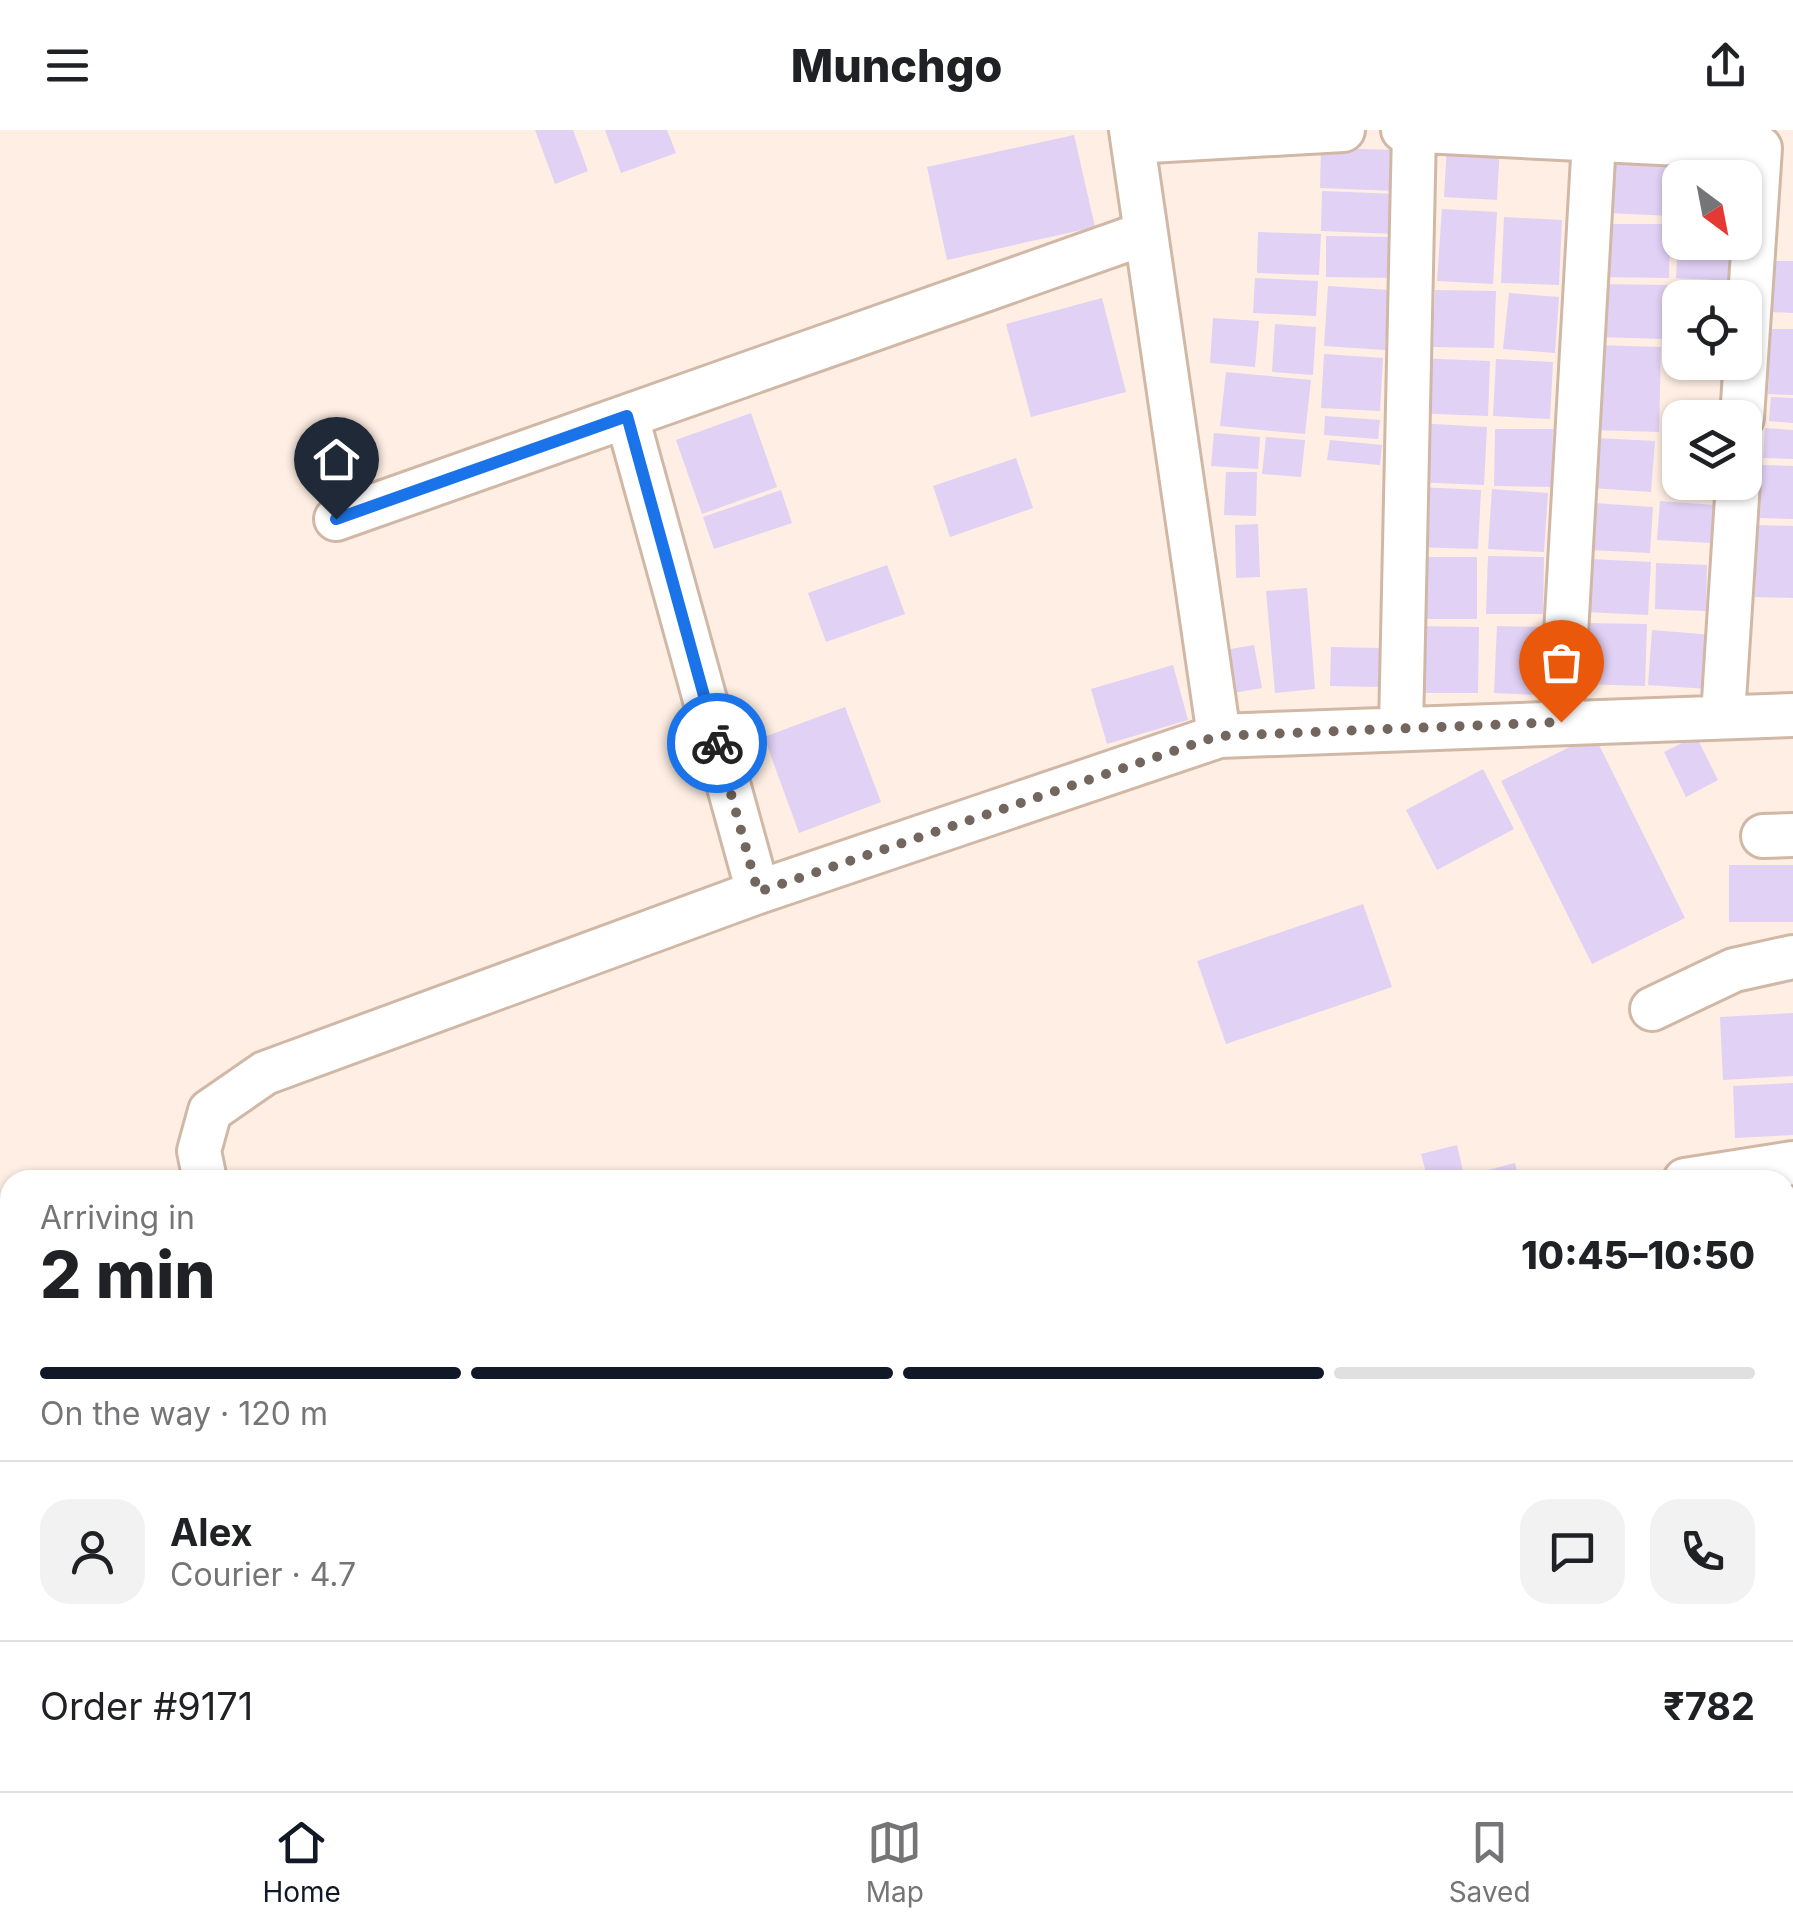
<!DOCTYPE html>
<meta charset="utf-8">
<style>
:root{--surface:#fff;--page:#f2f2f2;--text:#202124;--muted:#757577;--line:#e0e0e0;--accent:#111827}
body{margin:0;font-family:Inter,sans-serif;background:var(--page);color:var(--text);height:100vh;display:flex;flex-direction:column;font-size:38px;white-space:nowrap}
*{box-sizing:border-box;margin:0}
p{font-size:32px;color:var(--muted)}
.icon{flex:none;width:55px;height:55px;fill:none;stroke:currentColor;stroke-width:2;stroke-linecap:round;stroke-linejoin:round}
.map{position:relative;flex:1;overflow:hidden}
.details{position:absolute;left:0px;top:1040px;width:1795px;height:622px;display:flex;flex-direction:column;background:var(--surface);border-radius:30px 30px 0 0;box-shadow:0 2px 8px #0004}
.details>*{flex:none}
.needle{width:65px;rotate:148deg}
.fabs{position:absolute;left:1662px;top:30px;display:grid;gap:20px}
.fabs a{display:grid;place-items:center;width:100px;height:100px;border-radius:20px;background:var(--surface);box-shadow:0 2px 8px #0004;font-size:50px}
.pin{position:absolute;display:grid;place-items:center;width:85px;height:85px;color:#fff;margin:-102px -42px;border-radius:50% 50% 50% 0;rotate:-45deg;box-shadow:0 0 10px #0007}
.pin .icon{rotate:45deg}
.courier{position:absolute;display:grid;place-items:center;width:100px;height:100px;margin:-50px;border:8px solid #1a73e8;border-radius:50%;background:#fff;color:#222;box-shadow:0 2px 12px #0007}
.overview em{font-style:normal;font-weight:800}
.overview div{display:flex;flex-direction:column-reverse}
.overview{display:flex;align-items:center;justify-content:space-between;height:170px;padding:0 40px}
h1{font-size:65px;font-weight:800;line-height:75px}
.bar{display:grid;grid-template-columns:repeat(4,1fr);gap:15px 10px;align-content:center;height:120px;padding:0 40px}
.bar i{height:12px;border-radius:8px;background:var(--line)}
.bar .current{background:var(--accent)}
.bar p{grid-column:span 4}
.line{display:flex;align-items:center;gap:25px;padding:0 40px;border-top:2px solid var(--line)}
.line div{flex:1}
.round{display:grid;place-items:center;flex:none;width:105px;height:105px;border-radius:30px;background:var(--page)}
header{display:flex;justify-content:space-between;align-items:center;height:130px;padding:0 40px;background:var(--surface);font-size:45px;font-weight:800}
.dock{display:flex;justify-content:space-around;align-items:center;height:140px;border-top:2px solid var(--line);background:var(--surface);font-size:28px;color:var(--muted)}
.dock a{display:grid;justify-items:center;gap:5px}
.dock .current{color:var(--accent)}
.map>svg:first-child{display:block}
.building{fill:#e1d1f5}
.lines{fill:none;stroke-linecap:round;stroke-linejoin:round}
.minor-casing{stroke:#d1b8a6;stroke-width:48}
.minor{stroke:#fff;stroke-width:42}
.done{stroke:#72665e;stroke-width:10;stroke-dasharray:0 18}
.route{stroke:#1a73e8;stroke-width:12}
</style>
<header><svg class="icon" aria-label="menu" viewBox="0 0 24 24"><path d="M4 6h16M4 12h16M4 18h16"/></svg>Munchgo<svg class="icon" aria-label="share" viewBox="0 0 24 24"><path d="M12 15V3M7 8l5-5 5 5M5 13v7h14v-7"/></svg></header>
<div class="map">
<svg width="1793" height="1661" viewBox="0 0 1793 1661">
<rect width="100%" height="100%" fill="#feeee3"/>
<!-- building -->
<path class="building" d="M535,0H573L588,41L555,54Z
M605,0H667L676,23L621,43Z
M1074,5L1095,97L947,130L927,37Z
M1447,13L1500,15L1497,70L1444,67Z
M1321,18L1397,20L1396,61L1320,58Z
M1611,23L1676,27L1672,86L1608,83Z
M1682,24L1740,27L1739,48H1681Z
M1322,61L1396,64L1395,104L1321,101Z
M1442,79L1497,82L1493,154L1437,151Z
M1504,87L1562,90L1559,155L1501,153Z
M1600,94H1670L1669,148L1599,147Z
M1258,102L1321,104L1319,145L1257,143Z
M1326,106L1394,107L1393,148L1326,147Z
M1678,112H1735L1733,151L1676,148Z
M1772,131H1793V183L1771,182Z
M1255,148L1318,151L1316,186L1253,183Z
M1600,154L1667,155L1665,209L1598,207Z
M1328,156L1389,160L1385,220L1324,216Z
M1677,156L1734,159V168H1680V220L1673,219Z
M1435,160L1496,161L1494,218L1433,217Z
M1509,163L1559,167L1555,223L1503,219Z
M1102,168L1126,262L1031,287L1006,194Z
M1213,188L1259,191L1255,237L1210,233Z
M1275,194L1316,197L1313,245L1272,242Z
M1771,199H1793V265L1768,264Z
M1596,215L1661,217L1659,302L1594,300Z
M1324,224L1383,228L1380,281L1321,278Z
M1413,228L1490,231L1488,286L1411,283Z
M1496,229L1553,232L1550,289L1493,286Z
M1226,242L1311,250L1305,304L1220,296Z
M1771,267L1793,268V293L1769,291Z
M751,283L777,357L702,384L676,310Z
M1325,286L1380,290L1378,309L1324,305Z
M1416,293L1487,297L1484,355L1414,352Z
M1765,298L1793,300V329L1763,328Z
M1495,299H1553L1552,357L1494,356Z
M1214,303L1260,307L1258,339L1211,336Z
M1266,307L1305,310L1301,347L1262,344Z
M1595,308L1655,311L1651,362L1592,358Z
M1330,310L1382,315L1380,335L1327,330Z
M1016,328L1033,378L950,407L933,356Z
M1762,335L1793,336V389L1760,388Z
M1226,342H1257L1256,386L1224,385Z
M1418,357L1481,360L1478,419L1415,417Z
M1492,359L1548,363L1544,422L1488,419Z
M781,360L792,393L714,419L703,387Z
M1660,371L1715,375L1712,413L1657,410Z
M1593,373L1653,377L1650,423L1590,420Z
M1258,394L1260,447L1236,448L1235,395Z
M1757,395L1793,396V468L1755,467Z
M1488,426L1544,427L1543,484H1486Z
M1420,427H1477V489H1419Z
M1589,429L1651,432L1648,485L1585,482Z
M1656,433L1707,435L1706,481L1655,479Z
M887,435L905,484L826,512L808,463Z
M1307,458L1315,559L1275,563L1266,461Z
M1584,493L1647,494L1645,556L1582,554Z
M1413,496L1479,497L1478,563H1412Z
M1497,496L1541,497L1539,565L1494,563Z
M1652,500L1713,505L1708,559L1648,555Z
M1254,515L1262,558L1233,563L1225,520Z
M1331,517L1381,518V557L1330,556Z
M1173,535L1188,590L1107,614L1091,559Z
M845,577L881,672L799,703L764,607Z
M1594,605L1685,788L1592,834L1501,651Z
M1696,606L1718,650L1686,667L1664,622Z
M1483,639L1514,699L1437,740L1406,680Z
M1729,735H1793V792H1729Z
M1363,774L1392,857L1226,914L1197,831Z
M1793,883V946L1723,950L1720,887Z
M1793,953V1005L1735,1008L1733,956Z
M1457,1015L1463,1041L1428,1050L1421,1024Z
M1515,1033L1519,1050H1491L1488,1040Z
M1785,1637H1793V1661H1722V1652H1785Z"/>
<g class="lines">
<defs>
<path id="minor" d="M1131,0L1219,606L1793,585
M1403,0L1760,18L1742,288
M1133,12L1343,0
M627,287L758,762
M336,389L1146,103
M1723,586L1738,352
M1561,592L1594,10
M1401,598L1414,1
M1763,706L1793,705
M1652,879L1734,840L1793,827
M205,1050L199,1021L210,981L265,943L758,762L1219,606
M1685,1050L1793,1033
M316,1652L318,1661"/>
</defs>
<!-- minor casing -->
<use href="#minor" class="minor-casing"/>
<!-- minor -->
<use href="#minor" class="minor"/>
</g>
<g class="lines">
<!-- done -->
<path class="done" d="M717,613L758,762L1218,606L1561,592"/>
<!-- route -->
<path class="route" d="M336,389L627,286L717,613"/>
</g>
</svg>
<div class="fabs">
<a><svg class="needle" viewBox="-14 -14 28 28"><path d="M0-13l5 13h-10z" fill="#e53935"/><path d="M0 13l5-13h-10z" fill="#757577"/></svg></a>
<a><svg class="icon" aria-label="locate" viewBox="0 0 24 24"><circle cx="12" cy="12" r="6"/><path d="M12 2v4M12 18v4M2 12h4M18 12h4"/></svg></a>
<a><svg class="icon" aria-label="layers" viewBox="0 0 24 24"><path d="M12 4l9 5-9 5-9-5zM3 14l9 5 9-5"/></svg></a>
</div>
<div class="pin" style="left:1561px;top:592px;background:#ea580c"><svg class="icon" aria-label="bag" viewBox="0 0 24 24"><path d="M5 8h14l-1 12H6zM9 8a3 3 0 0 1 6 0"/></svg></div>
<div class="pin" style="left:336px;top:389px;background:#1f2937"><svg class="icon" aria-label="home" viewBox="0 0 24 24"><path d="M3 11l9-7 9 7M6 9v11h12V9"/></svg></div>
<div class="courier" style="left:717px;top:613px"><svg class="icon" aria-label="bike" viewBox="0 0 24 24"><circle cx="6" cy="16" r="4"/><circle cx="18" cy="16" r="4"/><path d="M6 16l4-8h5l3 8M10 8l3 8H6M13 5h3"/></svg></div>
<section class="details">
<div class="overview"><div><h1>2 min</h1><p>Arriving in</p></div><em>10:45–10:50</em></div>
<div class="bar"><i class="current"></i><i class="current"></i><i class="current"></i><i></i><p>On the way · 120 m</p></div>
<div class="line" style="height:180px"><a class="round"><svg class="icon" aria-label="person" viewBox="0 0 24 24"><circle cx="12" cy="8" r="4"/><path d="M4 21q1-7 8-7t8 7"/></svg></a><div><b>Alex</b><p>Courier · 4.7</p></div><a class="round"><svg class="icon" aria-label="chat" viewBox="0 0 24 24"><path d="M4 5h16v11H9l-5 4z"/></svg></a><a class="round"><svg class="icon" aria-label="phone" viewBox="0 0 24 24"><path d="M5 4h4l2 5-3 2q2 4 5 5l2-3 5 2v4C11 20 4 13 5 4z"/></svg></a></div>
<div class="line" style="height:130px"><div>Order #9171</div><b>₹782</b></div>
</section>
</div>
<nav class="dock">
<a class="current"><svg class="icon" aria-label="home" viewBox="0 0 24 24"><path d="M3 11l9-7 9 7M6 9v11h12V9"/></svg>Home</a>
<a><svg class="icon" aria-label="map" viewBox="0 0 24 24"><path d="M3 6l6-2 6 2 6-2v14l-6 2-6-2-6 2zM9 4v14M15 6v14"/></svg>Map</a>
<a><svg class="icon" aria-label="saved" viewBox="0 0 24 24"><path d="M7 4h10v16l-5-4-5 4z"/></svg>Saved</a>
</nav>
